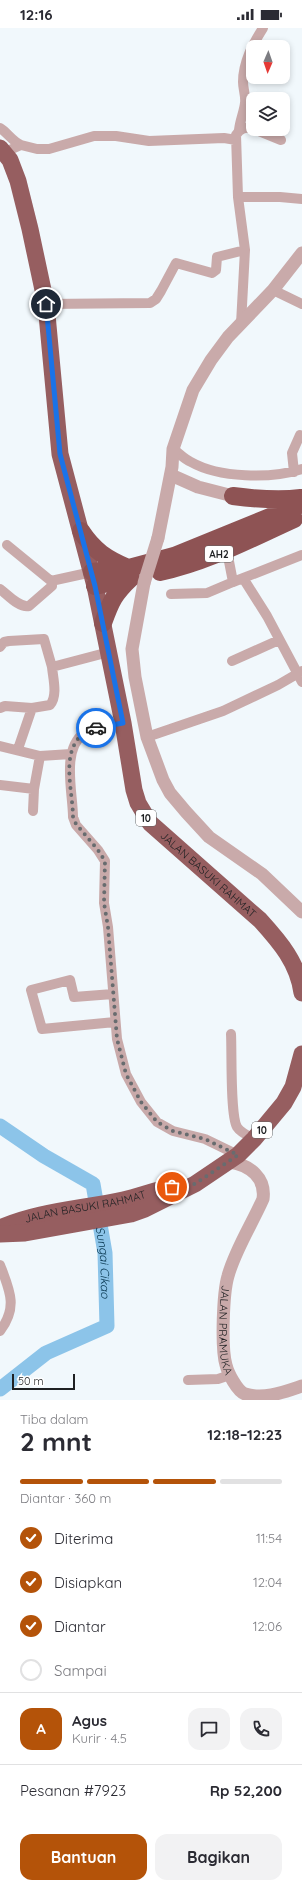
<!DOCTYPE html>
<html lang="id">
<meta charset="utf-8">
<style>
:root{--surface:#fff;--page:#f2f2f3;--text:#2b2b33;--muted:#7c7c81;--line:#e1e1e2;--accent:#b45309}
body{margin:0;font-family:Quicksand,sans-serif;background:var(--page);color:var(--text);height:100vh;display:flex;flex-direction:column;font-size:15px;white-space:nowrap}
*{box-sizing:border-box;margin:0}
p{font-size:13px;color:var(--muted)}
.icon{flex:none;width:22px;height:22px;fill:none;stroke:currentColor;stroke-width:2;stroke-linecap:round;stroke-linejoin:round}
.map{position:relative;height:1372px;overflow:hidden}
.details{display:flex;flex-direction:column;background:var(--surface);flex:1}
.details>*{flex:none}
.needle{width:26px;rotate:182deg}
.fabs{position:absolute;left:246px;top:12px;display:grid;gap:8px}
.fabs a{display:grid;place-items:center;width:44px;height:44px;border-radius:8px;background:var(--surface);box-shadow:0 2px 6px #0003;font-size:20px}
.scale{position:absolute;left:12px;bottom:10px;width:63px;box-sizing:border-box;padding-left:4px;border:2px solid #1f2123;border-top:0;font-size:11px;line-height:14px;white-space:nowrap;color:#1f2123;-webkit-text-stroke:3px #fff;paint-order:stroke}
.pin{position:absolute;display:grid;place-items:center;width:34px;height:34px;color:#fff;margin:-17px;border:2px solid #fff;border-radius:50%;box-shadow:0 1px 4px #0007}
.courier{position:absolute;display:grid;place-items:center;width:40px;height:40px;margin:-20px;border:3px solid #1a73e8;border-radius:50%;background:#fff;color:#222;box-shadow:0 1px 5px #0007}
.summary em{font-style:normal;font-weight:700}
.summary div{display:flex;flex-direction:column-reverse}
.summary{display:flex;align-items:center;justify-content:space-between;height:68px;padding:0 20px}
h1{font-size:26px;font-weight:700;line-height:30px}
.bar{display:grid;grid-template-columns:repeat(4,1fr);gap:6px 4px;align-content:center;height:48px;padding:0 20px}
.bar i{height:5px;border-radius:3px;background:var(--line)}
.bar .active{background:var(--accent)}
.bar p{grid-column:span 4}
.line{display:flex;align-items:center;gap:10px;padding:0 20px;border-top:1px solid var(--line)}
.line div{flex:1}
.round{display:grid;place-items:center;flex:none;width:42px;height:42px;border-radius:12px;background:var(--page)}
ol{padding:0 20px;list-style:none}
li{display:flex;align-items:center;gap:12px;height:44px}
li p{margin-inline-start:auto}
li .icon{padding:4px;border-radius:50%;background:var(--accent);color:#fff;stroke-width:4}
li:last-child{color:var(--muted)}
li i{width:22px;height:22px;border:2px solid var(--line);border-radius:50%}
.button{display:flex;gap:8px;margin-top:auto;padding:8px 20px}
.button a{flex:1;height:46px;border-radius:12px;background:var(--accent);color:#fff;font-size:16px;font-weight:700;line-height:46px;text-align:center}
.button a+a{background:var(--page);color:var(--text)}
.status{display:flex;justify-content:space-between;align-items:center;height:28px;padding:0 20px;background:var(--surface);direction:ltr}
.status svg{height:11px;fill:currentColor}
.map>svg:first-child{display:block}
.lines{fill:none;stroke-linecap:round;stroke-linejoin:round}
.river{stroke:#8cc4e9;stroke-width:15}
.minor{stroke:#c9aaaa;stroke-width:10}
.tertiary{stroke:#c9aaaa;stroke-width:13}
.trunk{stroke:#965e60;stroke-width:17}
.motorway{stroke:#8e5354;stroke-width:18}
.tertiary-bridge{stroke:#c9aaaa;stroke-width:13}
.done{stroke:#686c6f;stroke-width:4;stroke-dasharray:0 7.2}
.route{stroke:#1a73e8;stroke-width:5}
.labels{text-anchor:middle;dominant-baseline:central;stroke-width:3.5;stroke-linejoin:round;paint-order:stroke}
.shield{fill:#fff;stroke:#626465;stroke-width:1}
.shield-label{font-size:10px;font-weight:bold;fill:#1f2123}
.street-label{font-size:11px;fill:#1f2123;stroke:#fff}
.water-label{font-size:12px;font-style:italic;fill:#083750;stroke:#fff}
</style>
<div class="status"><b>12:16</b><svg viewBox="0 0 49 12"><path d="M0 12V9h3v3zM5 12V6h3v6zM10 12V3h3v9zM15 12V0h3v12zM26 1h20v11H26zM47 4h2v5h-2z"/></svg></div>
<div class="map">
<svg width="302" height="1372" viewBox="0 0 302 1372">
<rect width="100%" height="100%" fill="#f1f8fc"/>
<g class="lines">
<!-- river -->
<path class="river" id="s1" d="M0,1098L44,1128L93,1156L105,1225L107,1298L46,1325L0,1361"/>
<!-- minor -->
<path class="minor" d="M0,100C8,105 12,113 21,117
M254,101L281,112
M239,102C240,92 244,84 245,75C246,68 243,61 243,54C243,34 253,16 263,0
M5,124L21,117L37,121H49L94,108H116L149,113L224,110L236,112
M238,169L236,107C240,101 245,98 253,101
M273,262L302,276
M46,276L150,275L156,271L161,263L176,235L212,245L216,242L217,229L245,222L238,169H280L302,171
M241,296L245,222
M173,421C179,425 184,431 191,434C219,450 271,451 302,441
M294,444L292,425L300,407
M7,517L51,553L92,544
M227,523L233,554L302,527
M243,550L267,588L302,654
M0,561C8,567 19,580 29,578L52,558L51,553
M171,566L207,565L233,554
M0,619L4,614L9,613L44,611L52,639L109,624
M232,633L279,612
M0,680L5,678L32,680L50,677C58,668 53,650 52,639
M123,695C110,697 94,698 84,705C61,722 73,765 73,789L76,797L98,822L105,833L104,875L108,899L117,1011L126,1046L141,1074L157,1094L173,1103L205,1111L238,1127
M147,709L223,683L278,657L302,643
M0,718L40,728
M18,721L32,680
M0,757L34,761L40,728L71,726
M33,783L34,761
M113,966L74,969L70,952L31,962L42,1001L115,994
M231,1006C232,1022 230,1087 237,1099C240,1104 248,1108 254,1111
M0,1237C10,1263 18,1279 0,1303
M188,1352L218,1351L230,1347"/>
<!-- tertiary -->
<g class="tertiary">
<path d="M171,447L198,459L233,468"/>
<path d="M158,510L172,439L173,421L193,362L211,332L228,309L273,262L302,225"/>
<path d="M144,555L132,621L135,649L147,709L163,752L170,765L186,784L209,809L262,846L302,884"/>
<path id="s2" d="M230,1134C250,1137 266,1150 263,1171C252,1196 235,1222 228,1248C223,1265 221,1320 226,1337C228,1345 237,1363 245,1366C264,1372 284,1364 302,1358"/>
</g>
<!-- trunk -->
<g class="trunk">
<path id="s3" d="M0,120L10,132L18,153L30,201L46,276L60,426L95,558L123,695L134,762L138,775L150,795L260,892C280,914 298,935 302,965"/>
<path id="s4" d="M0,1200C38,1183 82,1181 123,1172C141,1168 158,1161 177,1158"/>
<path d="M0,1206L25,1205L131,1186L145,1181L195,1156L238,1127L254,1111L284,1075L293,1059L302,1026"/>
</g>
<!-- motorway -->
<path class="motorway" d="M233,468C256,471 278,473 301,470
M81,503C94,523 107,531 128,540
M92,544L129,540L174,528L302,476
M160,544C207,534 250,511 294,491
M95,558L129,550
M103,595C111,573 114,566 131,550"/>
<!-- tertiary-bridge -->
<path class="tertiary-bridge" d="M144,555L158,510"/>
</g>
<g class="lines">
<!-- done -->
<path class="done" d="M96,700C89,703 80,706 76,714C63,733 73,767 73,789L76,796L98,822L105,833L104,875L108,899L117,1011L126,1046L141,1074L157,1094L173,1103L205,1111L238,1127L195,1156L172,1159"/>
<!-- route -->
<path class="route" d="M46,276L60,426L95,558L123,695L96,700"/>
</g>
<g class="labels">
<!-- shield labels -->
<g class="shield">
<rect x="205" y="518" width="28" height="16" rx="3"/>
<rect x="136" y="782" width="20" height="16" rx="3"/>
<rect x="252" y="1094" width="20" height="16" rx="3"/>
</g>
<g class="shield-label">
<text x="219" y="526">AH2</text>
<text x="146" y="790">10</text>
<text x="262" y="1102">10</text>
</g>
<!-- street labels -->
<g class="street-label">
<text stroke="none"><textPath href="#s3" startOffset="774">JALAN BASUKI RAHMAT</textPath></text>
<text stroke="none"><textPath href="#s4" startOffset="88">JALAN BASUKI RAHMAT</textPath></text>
<text stroke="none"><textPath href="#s2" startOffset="195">JALAN PRAMUKA</textPath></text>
</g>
<!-- water labels -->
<g class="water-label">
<text stroke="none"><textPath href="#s1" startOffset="189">Sungai Cikao</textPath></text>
</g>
</g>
</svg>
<div class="fabs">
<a><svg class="needle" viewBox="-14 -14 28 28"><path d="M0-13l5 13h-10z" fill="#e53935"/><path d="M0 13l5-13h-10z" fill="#7c7c81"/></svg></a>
<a><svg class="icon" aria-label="layers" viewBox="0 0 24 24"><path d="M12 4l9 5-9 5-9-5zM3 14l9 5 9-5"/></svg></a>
</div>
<div class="scale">50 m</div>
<div class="pin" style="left:172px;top:1159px;background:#ea580c"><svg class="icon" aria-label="bag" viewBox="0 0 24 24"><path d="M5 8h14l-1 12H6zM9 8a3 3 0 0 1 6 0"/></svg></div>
<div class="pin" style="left:46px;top:276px;background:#1f2937"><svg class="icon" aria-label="home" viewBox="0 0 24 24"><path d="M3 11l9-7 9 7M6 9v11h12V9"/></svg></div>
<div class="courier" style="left:96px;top:700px"><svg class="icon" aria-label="car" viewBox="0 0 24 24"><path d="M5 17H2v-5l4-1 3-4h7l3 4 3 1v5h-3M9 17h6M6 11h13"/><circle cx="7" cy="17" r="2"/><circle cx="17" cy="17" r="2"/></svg></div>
</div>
<section class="details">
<div class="summary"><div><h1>2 mnt</h1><p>Tiba dalam</p></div><em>12:18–12:23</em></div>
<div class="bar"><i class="active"></i><i class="active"></i><i class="active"></i><i></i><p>Diantar · 360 m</p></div>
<ol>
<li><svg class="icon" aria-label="check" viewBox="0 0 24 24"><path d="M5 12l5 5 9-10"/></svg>Diterima<p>11:54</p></li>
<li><svg class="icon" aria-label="check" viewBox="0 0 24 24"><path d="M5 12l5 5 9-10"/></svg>Disiapkan<p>12:04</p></li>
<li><svg class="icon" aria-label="check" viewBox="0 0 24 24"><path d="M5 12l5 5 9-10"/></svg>Diantar<p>12:06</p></li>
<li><i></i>Sampai</li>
</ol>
<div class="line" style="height:72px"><b class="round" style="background:var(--accent);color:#fff">A</b><div><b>Agus</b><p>Kurir · 4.5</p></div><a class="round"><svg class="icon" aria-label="chat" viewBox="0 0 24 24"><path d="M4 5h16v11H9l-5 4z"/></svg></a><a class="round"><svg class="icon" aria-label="phone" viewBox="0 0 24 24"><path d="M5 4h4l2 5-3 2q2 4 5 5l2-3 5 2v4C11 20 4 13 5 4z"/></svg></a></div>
<div class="line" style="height:52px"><div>Pesanan #7923</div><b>Rp 52,200</b></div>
<div class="button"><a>Bantuan</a><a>Bagikan</a></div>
</section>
